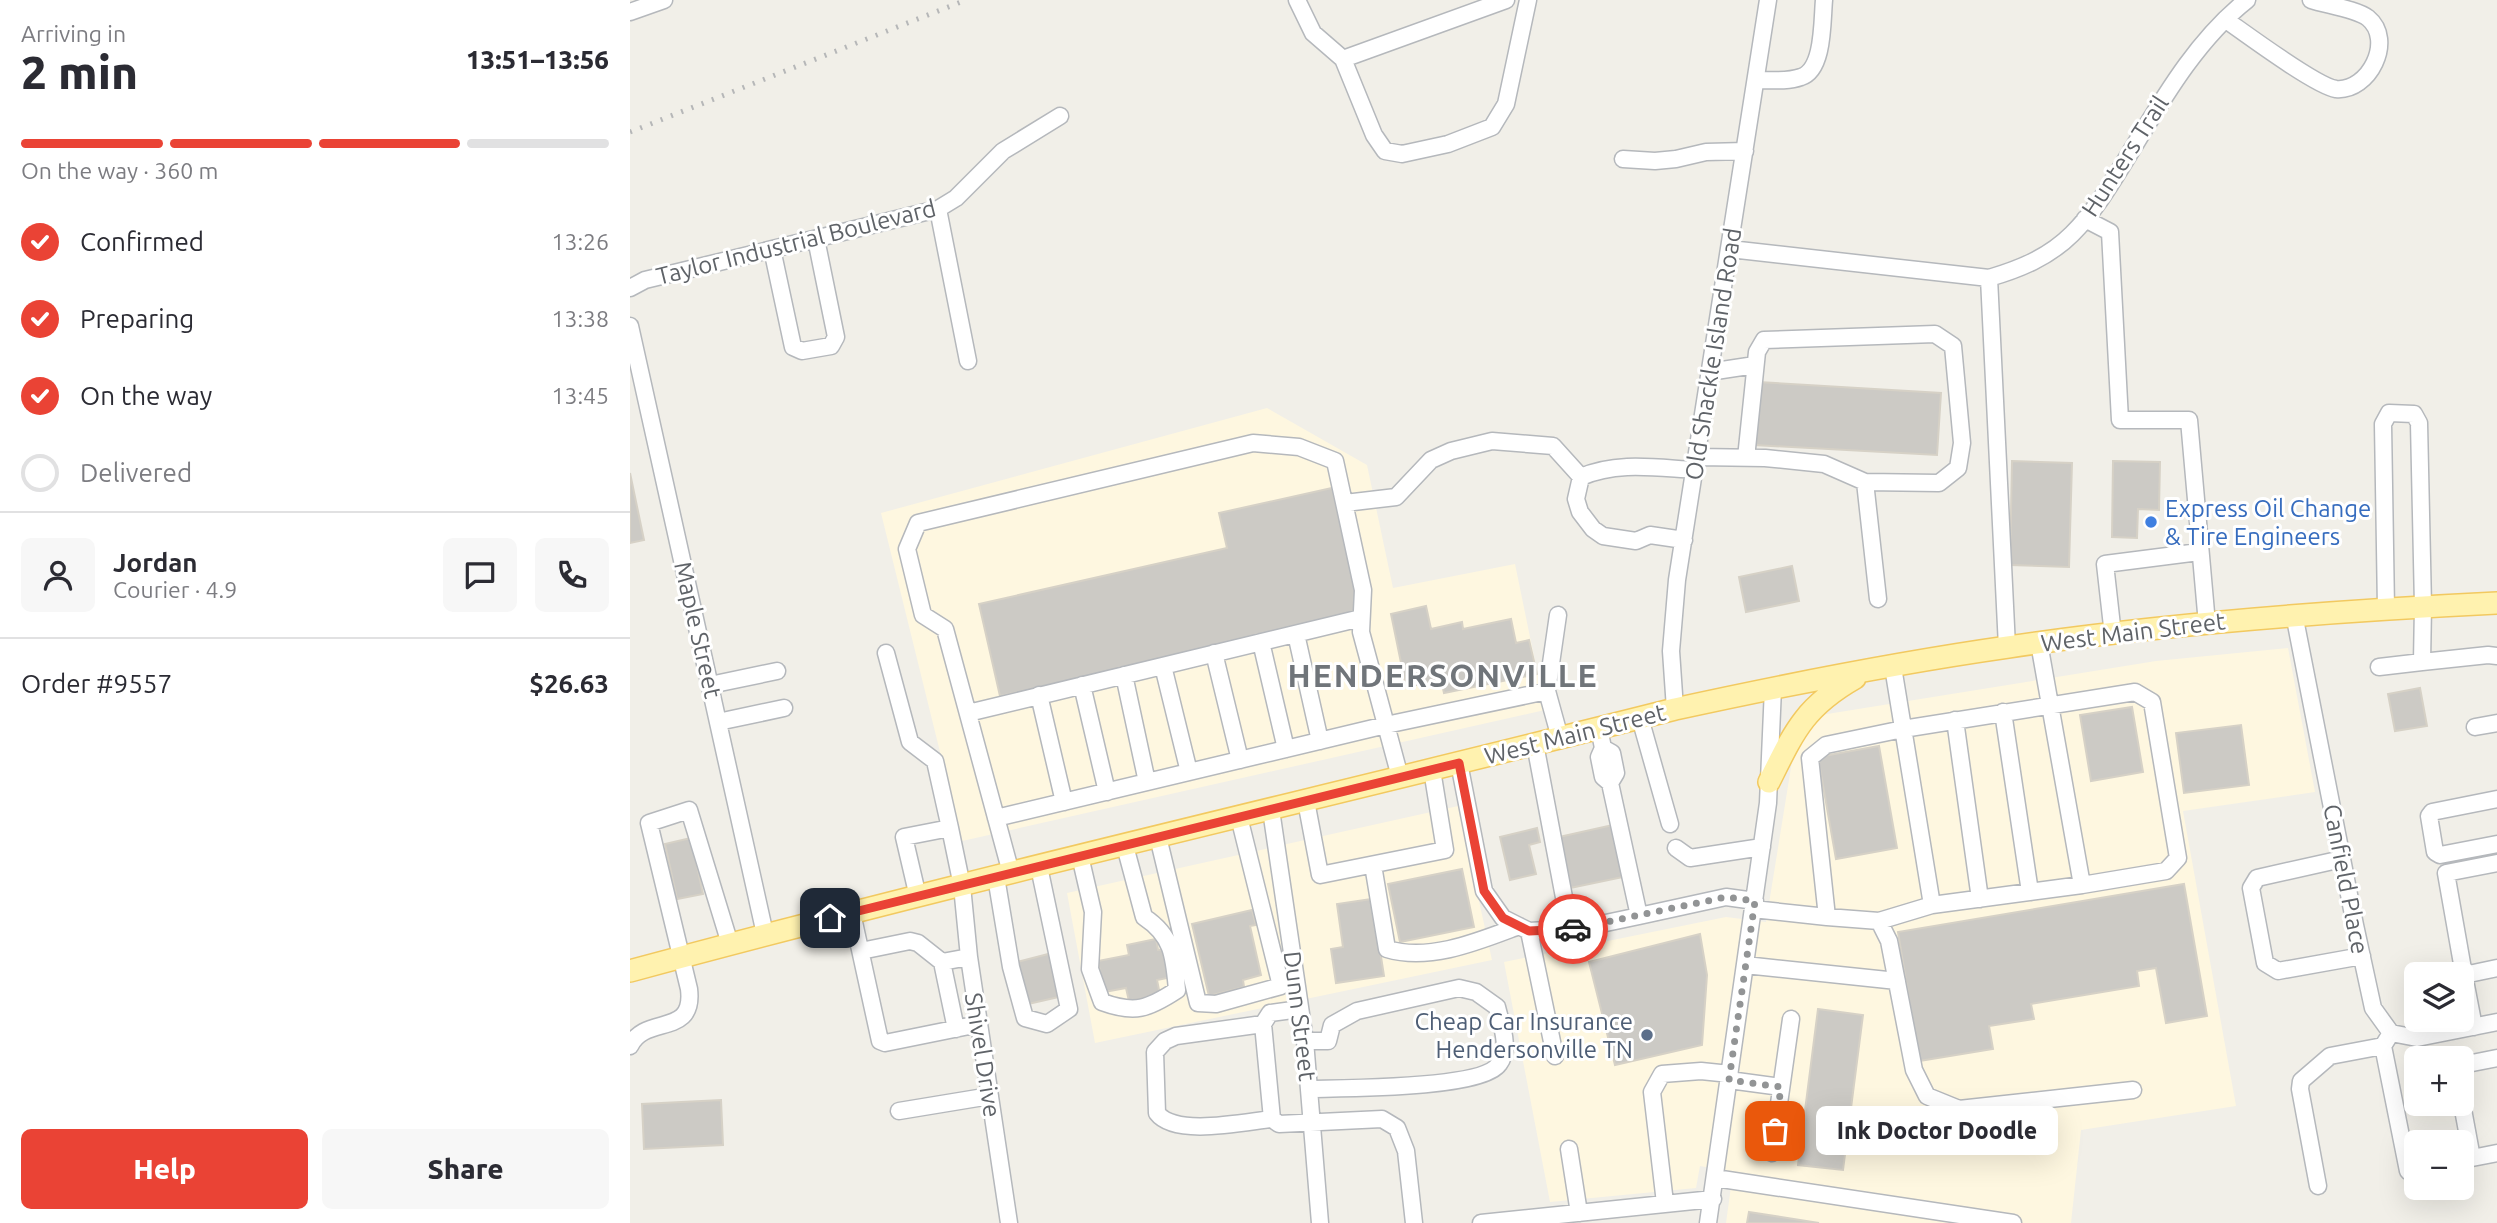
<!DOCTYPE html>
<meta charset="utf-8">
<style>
:root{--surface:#fff;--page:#f7f7f7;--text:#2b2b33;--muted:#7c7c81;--line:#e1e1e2;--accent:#ea4335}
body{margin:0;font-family:Ubuntu,sans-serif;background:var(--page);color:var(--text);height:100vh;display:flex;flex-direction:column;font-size:26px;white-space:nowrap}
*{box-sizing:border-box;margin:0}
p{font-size:23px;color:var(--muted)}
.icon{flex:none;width:38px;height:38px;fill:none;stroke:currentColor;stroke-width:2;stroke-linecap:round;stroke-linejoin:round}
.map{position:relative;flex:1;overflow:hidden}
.side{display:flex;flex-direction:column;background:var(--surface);width:630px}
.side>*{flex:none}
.fabs{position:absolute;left:1774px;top:962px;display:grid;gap:14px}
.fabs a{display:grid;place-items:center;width:70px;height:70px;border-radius:10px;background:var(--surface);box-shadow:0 7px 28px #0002;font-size:35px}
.pin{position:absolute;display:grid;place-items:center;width:60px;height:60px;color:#fff;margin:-30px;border-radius:14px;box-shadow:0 4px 10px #0006}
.courier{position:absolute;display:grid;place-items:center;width:70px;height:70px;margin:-35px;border:5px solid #ea4335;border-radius:50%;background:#fff;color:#222;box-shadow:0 2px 9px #0007}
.bubble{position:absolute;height:49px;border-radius:10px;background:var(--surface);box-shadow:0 7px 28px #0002;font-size:23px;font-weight:800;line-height:49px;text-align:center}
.summary em{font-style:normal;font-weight:800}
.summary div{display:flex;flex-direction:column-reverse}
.summary{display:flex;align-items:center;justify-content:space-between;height:119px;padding:0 21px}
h1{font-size:46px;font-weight:800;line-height:52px}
.bar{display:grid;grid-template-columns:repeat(4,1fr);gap:10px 7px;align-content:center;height:84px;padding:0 21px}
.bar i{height:9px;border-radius:5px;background:var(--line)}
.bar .selected{background:var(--accent)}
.bar p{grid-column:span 4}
.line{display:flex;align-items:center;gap:18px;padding:0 21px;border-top:2px solid var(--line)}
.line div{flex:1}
.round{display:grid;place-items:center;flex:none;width:74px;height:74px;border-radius:10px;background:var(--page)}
ol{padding:0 21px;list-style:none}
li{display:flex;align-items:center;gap:21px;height:77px}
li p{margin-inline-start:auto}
li .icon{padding:7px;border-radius:50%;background:var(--accent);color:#fff;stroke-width:4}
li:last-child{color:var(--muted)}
li i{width:38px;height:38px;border:4px solid var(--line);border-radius:50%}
.button{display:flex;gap:14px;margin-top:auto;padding:14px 21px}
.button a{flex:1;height:80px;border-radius:10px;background:var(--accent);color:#fff;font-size:28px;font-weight:800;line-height:80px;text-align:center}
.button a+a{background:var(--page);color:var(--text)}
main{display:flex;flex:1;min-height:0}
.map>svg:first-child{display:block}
.commercial{fill:#fef7e0}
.building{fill:#cccac5;stroke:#d6d1c6;stroke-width:2}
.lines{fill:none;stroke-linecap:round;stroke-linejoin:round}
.minor-casing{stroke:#b5b8bc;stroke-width:19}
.major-casing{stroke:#f2c960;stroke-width:24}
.minor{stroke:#fff;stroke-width:16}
.major{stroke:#fff2af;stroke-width:21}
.rail{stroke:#b6b7b8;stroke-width:5;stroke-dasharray:2 9;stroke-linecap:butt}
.done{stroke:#929495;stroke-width:7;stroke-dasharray:0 12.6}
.route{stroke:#ea4335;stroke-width:9}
.shop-dot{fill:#3f7fe0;stroke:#fff;stroke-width:2.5}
.service-dot{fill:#5c6f8a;stroke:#fff;stroke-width:2.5}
.labels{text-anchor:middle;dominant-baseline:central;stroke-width:6;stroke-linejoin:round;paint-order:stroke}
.street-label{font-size:24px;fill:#5f6368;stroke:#fff}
.shop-label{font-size:24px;fill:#366cbe;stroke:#fff;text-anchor:start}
.service-label{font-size:24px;fill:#4e5e75;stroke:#fff;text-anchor:end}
.district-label{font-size:32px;font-weight:bold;letter-spacing:2px;fill:#70757a;stroke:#fff}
</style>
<main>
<section class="side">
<div class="summary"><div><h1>2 min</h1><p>Arriving in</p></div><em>13:51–13:56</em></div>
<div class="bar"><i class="selected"></i><i class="selected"></i><i class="selected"></i><i></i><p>On the way · 360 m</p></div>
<ol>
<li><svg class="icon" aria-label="check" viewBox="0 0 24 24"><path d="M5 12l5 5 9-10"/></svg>Confirmed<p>13:26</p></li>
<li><svg class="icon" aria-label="check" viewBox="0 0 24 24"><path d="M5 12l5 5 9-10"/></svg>Preparing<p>13:38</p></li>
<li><svg class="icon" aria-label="check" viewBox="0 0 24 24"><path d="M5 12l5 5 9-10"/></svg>On the way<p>13:45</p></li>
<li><i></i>Delivered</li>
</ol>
<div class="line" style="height:126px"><a class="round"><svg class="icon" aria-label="person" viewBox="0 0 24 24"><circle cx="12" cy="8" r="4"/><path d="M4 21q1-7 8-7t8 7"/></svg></a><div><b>Jordan</b><p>Courier · 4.9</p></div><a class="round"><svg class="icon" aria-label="chat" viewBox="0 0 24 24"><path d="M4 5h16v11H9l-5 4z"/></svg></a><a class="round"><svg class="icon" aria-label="phone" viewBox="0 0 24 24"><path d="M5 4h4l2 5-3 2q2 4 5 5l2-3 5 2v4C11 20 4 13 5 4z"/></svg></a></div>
<div class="line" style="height:91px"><div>Order #9557</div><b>$26.63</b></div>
<div class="button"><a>Help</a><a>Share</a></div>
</section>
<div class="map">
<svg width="1867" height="1223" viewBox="0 0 1867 1223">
<rect width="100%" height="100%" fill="#f1efe8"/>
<!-- commercial -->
<path class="commercial" d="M637,408L737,465L763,588L885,564L915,710L332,841L251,513Z
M1658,648L1685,792L1553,811L1606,1106L1451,1130L1441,1223H1096L1103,1172L1070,1166L1066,1188L920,1202L874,962L1096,917L1136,922L1163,755L1171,734L1191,715L1526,661Z
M828,806L862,960L465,1043L437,893Z"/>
<!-- building -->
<path class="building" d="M1128,382L1311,393L1307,455L1124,445Z
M1382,461L1442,463L1439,567L1380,565Z
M1483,461L1530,462L1529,510L1508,509L1507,538L1482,537Z
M0,473L14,540L0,543Z
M702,488L731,614L370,696L349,604L597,548L589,513Z
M1162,566L1169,601L1116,612L1109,577Z
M796,606L801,629L832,622L833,629L881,619L886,643L899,640L907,674L814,693L811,680L776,687L761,614Z
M1790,688L1797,726L1765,731L1758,694Z
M1502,707L1513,772L1461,781L1450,715Z
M1611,725L1619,785L1554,793L1546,733Z
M1249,746L1267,848L1206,859L1188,757Z
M983,825L993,877L940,888L929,837Z
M907,828L910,842L899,845L906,874L880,880L870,837Z
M61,838L73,894L47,899L35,844Z
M832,869L844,927L770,942L758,884Z
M1554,884L1577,1016L1536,1023L1526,968L1507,971L1509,986L1401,1004L1404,1019L1359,1026L1363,1049L1289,1061L1268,932Z
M742,899L754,976L706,983L701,949L713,947L707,904Z
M622,910L626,925L620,926L631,975L613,980L614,987L579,996L562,924Z
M1070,934L1077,975L1072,1045L985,1065L959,962Z
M526,939L528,950L536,949L542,977L527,980L530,995L499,1001L496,988L474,992L468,961L499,955L497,945Z
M422,953L433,996L398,1004L387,962Z
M1188,1009L1233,1015L1213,1170L1168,1165Z
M91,1100L93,1145L14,1149L12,1104Z
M1119,1212L1189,1223H1117Z"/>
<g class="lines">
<defs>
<path id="minor" d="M667,0L683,33L713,59L876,0
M0,12L34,0
M1596,20C1616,34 1686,86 1706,89C1739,92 1765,40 1738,18C1726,9 1696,5 1681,0
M713,59L744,135L755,151L772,154L818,144L862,127L876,104L898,0
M1126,80C1140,80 1157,82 1171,77C1194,70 1192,21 1194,0
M993,159L1025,161L1046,159L1076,152L1115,151
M308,209L338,361
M1455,219L1480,232L1490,420H1559L1577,624
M142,249L163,347L172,351L201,346L206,337L186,239
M1100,249L1359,278C1390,269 1419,257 1442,234C1464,212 1479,187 1495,161C1530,104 1564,42 1617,0
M1359,278L1377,647
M0,288L15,280L308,209L326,198L373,151L430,116
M0,326L135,934
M1079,372L1125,365
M1067,457L1135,458L1194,464L1235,482L1309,483L1328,468L1332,443L1323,346L1305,334L1134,340L1127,352L1116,458
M951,477C987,461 1027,468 1065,470
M1235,482L1248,599
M715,503L766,497L801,460L821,451L862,441L923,446L951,477L946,499L950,512L963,529L973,536L1006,541L1020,535L1054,540
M1756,609L1753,424L1759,413L1784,414L1789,423L1793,606L1792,662L1858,655L1867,656
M1664,614L1725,925L1743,1008L1761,1033L1787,1038L1867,1022
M666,634L690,741
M1483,635L1475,564L1569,552
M631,642L656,749
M256,653L280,742L305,761L320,828
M584,653L610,760
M533,666L559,772
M1263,667L1302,905L1452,885L1409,643
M1749,667L1792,662
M494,675L517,782
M80,685L147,671
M452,685L477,792
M917,691L928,615
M409,695L434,802
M1045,709L1041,651L1047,580L1138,0
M1373,712L1400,892
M338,713L731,618
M1010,718L1040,824
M1325,720L1350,899
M88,722L154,708
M1845,727L1867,723
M969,728L973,748L969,757L973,777L980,783L1009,916L1096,897L1125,901
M905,744L940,929
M973,748L982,753L986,773L980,783
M829,763L854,891L873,918L899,931L952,928L1009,916
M1867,799L1802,812L1799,816L1805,852L1810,855L1867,844
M676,801L690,875L815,850L802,770
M641,810L675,1041L690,1223
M366,818L756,725L917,691L930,738
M528,837L568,1003L586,1004L651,986L609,817
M1046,848L1060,858L1132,847
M450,856L463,912L460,969L472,1002C505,1014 518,1009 547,990C544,957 543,936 514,917L495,846
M1712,859L1627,878L1621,888L1635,963L1648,971L1732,956
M743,865L757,949C800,962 849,941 889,926
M381,873L315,629L293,615L277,549L288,523L623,443L669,447L705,461L733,590L731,632L770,777
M366,877L381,967L395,1018L417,1024L439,1009L409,867
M288,897L274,837L320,828L332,886L339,957L379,1223
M1302,905L1249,921L1197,917L1180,758L1196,745L1273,729L1505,692L1522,702L1548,858L1536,871L1452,885
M1123,909L1197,917
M222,913L250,1041L255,1043L349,1024
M1249,921L1259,941L1284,1070L1297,1096L1329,1109L1503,1090
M899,931L925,1056
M231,951L280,941L288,943L312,962L339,957
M312,962L326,1029
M1115,965L1267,981
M1834,975L1816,873L1867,863
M670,1009L640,1013L633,1024L642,1119L649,1124L752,1119L767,1128L776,1151L784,1223
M633,1024L546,1036L535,1041L525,1052L527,1113C545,1137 614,1122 642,1119
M1844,1027L1834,975L1867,968
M675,1041H698L702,1025L727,1011L829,988L846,992L867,1007C871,1024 881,1048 869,1064C853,1089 712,1088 679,1089
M0,1046C15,1014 65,1038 59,989L19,823L59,810L100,944
M1753,1046L1778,1171
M1832,1065L1867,1058
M1099,1080L1151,1087
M1832,1104L1842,1158L1867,1153
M269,1111L360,1096
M939,1149L949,1213
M1142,1153L1161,1019
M1085,1178L1383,1223
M1688,1186L1670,1089L1671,1081L1700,1056L1753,1046L1761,1033
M1035,1203L1022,1092L1032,1074L1071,1071L1100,1074
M851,1223L1083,1199
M1078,1223L1138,803L1143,688"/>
<path id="major" d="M1139,782C1164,732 1174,707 1225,678
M0,971C347,877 697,797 1045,709C1155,685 1266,663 1378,647C1540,623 1703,611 1867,603"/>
</defs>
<!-- minor casing -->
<use href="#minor" class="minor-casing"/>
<!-- major casing -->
<use href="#major" class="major-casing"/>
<!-- minor -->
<use href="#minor" class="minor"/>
<!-- major -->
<use href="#major" class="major"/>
<!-- rail -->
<path class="rail" d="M0,132L336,0"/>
</g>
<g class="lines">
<!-- done -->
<path class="done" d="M943,929L1096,897L1125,901L1099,1080L1151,1087L1145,1131"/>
<!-- route -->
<path class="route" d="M200,918L829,763L854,891L873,918L899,931L943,929"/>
</g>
<!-- markers -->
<circle class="shop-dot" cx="1521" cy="522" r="7"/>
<circle class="service-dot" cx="1017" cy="1035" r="7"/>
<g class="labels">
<!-- street labels -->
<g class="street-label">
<text transform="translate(1495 156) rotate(-57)">Hunters Trail</text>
<text transform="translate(166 242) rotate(-14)">Taylor Industrial Boulevard</text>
<text transform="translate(1083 354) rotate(-81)">Old Shackle Island Road</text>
<text transform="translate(68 630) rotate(77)">Maple Street</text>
<text transform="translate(1503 632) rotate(-7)">West Main Street</text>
<text transform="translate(945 734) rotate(-14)">West Main Street</text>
<text transform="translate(1716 879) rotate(79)">Canfield Place</text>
<text transform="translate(670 1016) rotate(83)">Dunn Street</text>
<text transform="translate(353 1055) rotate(81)">Shivel Drive</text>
</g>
<!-- shop labels -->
<g class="shop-label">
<text x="1535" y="508">Express Oil Change<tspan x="1535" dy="28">&amp; Tire Engineers</tspan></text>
</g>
<!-- service labels -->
<g class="service-label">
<text x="1003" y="1021">Cheap Car Insurance<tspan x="1003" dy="28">Hendersonville TN</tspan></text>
</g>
<!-- district labels -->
<g class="district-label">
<text x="813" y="675">HENDERSONVILLE</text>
</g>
</g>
</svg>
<div class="fabs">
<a><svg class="icon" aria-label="layers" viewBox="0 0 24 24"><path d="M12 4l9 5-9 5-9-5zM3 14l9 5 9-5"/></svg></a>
<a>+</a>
<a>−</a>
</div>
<div class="pin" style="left:1145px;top:1131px;background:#ea580c"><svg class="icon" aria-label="bag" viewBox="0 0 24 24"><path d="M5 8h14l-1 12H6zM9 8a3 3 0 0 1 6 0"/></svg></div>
<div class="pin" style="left:200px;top:918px;background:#1f2937"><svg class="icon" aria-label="home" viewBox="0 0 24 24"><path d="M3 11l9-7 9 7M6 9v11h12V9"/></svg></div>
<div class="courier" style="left:943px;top:929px"><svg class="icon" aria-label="car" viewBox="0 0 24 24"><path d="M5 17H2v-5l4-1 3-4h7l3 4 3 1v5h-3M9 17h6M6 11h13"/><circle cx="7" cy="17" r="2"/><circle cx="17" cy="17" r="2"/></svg></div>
<div class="bubble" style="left:1186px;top:1106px;width:242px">Ink Doctor Doodle</div>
</div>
</main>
